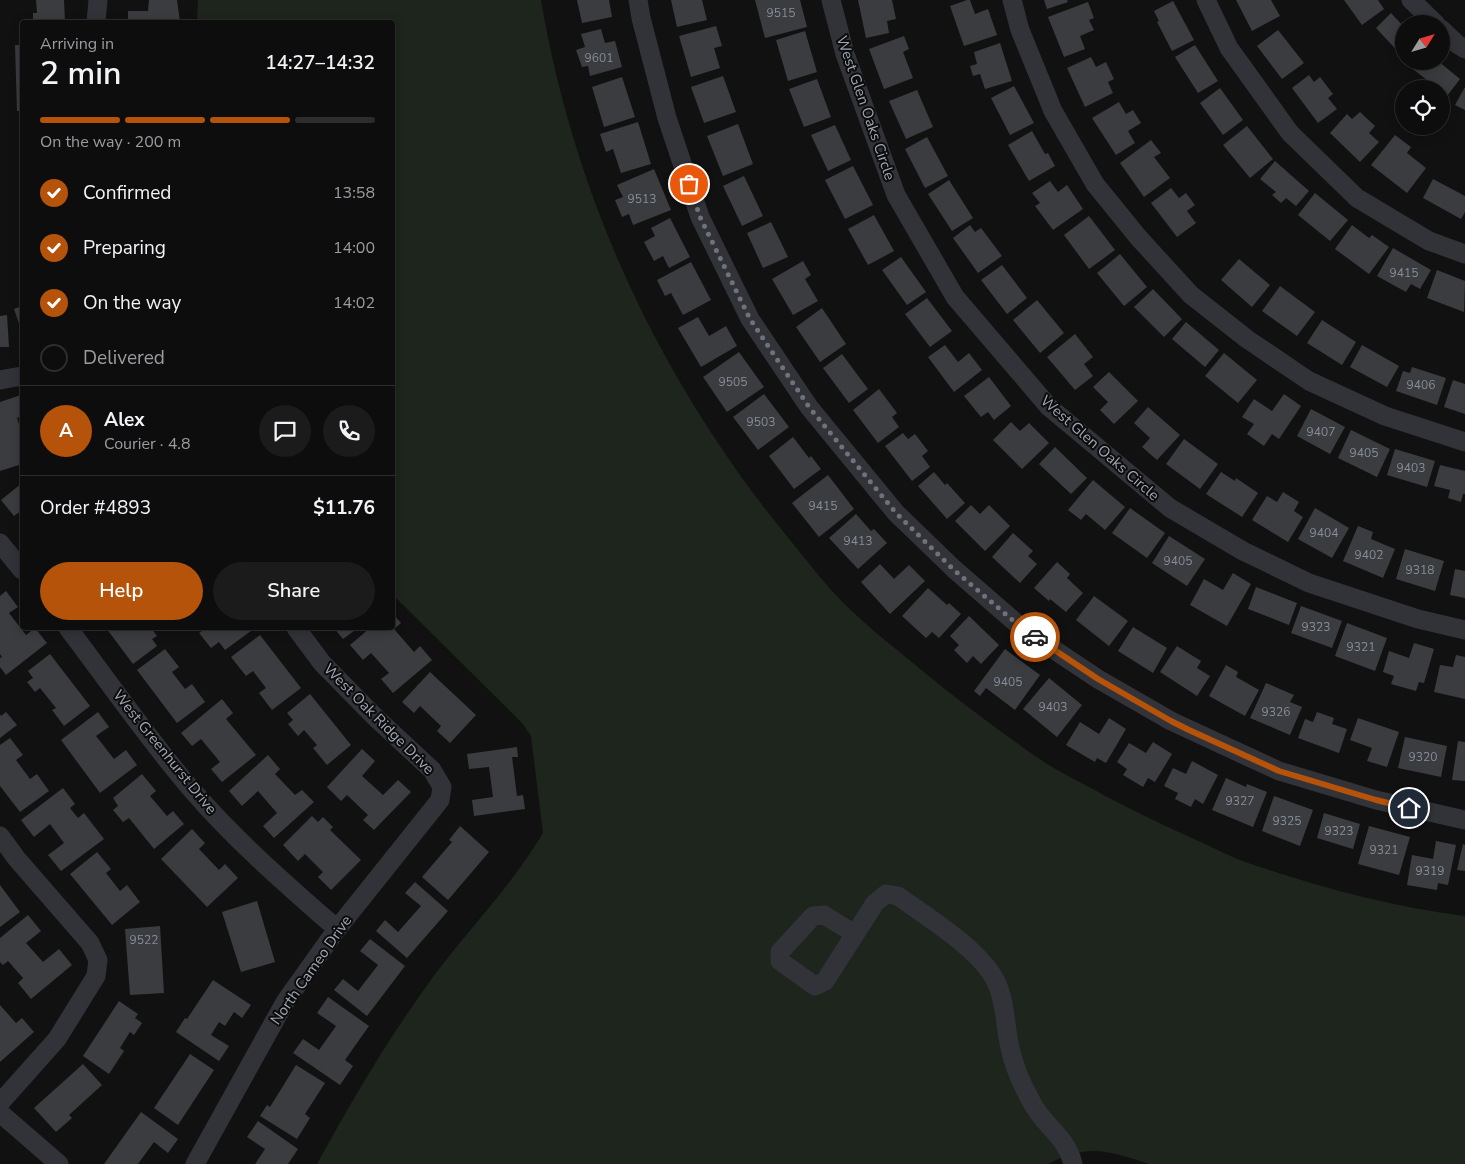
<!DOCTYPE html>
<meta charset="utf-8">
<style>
:root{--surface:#0d0d0e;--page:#1b1b1c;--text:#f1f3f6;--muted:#9a9c9e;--line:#2d2d2e;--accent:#b45309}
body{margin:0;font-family:"Nunito Sans",sans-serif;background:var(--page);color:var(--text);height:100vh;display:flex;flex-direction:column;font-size:19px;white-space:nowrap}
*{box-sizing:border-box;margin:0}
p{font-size:16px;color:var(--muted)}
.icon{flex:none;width:28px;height:28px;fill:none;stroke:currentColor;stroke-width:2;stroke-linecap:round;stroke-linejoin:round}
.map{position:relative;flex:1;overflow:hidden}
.details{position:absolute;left:20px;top:20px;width:375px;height:610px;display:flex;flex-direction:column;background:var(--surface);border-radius:5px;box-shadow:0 2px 12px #0003,0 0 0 1px var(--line)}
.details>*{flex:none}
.needle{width:32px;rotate:53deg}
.buttons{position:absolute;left:1395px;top:15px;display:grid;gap:10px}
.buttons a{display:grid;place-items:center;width:55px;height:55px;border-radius:50%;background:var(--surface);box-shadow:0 2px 12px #0003,0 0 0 1px var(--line);font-size:25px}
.pin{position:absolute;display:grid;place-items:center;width:42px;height:42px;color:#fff;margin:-21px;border:2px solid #fff;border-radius:50%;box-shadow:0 1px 5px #0007}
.courier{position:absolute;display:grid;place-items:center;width:50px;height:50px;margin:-25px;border:4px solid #b45309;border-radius:50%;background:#fff;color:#222;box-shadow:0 1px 6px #0007}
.headline em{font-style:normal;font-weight:600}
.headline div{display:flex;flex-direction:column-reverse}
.headline{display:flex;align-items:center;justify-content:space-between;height:85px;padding:0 20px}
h1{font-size:32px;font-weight:600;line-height:38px}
.bar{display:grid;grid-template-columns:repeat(4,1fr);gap:8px 5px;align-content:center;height:60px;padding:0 20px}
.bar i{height:6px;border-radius:4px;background:var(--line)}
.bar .current{background:var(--accent)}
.bar p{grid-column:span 4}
.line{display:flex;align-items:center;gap:12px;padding:0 20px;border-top:1px solid var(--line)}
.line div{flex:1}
.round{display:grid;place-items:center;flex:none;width:52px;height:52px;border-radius:26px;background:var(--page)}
ol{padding:0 20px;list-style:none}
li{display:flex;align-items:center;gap:15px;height:55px}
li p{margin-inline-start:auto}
li .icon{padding:5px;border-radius:50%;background:var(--accent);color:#fff;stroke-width:4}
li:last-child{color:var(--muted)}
li i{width:28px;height:28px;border:2px solid var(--line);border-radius:50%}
.primary-button{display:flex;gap:10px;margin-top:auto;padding:10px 20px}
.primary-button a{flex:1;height:58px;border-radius:30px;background:var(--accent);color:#fff;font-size:20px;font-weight:600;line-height:58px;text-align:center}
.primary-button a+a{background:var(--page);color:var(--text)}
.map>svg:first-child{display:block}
.green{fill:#1d251d}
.building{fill:#3a3c40}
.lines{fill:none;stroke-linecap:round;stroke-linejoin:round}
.minor{stroke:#313338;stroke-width:19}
.done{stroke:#6e737b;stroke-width:5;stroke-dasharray:0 9}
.route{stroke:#b45309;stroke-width:6}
.labels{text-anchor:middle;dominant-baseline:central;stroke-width:4;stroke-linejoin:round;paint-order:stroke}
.number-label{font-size:12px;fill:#868d97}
.street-label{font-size:15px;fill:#a0a8b4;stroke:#0c0c0d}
</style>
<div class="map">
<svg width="1465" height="1164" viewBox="0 0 1465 1164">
<rect width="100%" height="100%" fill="#111112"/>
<!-- green -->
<path class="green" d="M198,0H541C575,200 661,383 790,540C805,558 819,577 835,594C860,621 890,644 919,668C960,702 1003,734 1047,764C1067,776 1088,786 1109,798C1140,814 1171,829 1203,843C1218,850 1233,858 1248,863C1318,887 1391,907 1465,916V1164H1149C1108,1151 1089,1143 1048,1164H317C352,1100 389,1037 433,977C469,929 512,885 543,833L531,736L522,723L393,595L392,22H197Z"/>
<!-- building -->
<path class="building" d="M36,0H64L65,22H33V13H37Z
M149,0H177L180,22H128V11H148Z
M577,0H609L612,17L582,23Z
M671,0H702L707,20L677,27Z
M755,0H800L807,27L765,38Z
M858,0H892L896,19L887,21L889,33L866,38Z
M967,0H970L975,14L988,9L997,35L964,46L950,6Z
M1044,0H1067L1068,2L1047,9Z
M1236,0H1271L1280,16L1252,31Z
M1344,0H1378L1384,9L1362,25Z
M1173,1L1194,40L1172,51L1157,22L1159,21L1154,11Z
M1088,2L1094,18L1089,20L1094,30L1080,36L1085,49L1064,57L1048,17Z
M1391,13L1404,27V58L1376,28Z
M716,26L722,46L714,48L720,68L691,77L679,36Z
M601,29L605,43L615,41L622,67L590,76L588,66L582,67L576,50L585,47L581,34Z
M1278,30L1304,63L1282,79L1257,46Z
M805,31L817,72L788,81L776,40Z
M904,36L909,49L903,52L913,78L884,89L869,49Z
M1000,43L1012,81L985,89L980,74L973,76L970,66L977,64L974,52Z
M15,45H22V111H17Z
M1195,45L1218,81L1198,93L1175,57Z
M1091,57L1096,67L1106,62L1114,79L1108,82L1113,93L1085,107L1067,68Z
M1419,61H1438L1460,79L1447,96L1441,91V89H1438L1413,69Z
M1309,75L1314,82L1320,77L1333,94L1328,98L1337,109L1318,123L1292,88Z
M723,76L736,112L704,123L691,87Z
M622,77L635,117L604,127L592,87Z
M817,79L831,117L804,127L789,89Z
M1014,86L1034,123L1010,135L991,98Z
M1465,87V110L1455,105Z
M1220,88L1243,120L1223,135L1200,103Z
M917,90L933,127L906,139L889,101Z
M1119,102L1126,114L1133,110L1141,123L1128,131L1135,143L1116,155L1092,118Z
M1360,112L1375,126L1369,133L1379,142L1360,162L1330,133L1347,114L1352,119Z
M638,122L651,164L621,173L613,149L606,152L600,134Z
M738,124L753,164L723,176L707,136Z
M835,125L851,160L828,171L811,135Z
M1247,126L1273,159L1250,178L1223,145Z
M1032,131L1045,154L1048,153L1055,166L1029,181L1008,145Z
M1395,135L1411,147L1407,153L1426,168L1407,193L1371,165Z
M927,137L948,176L925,188L905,149Z
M1151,140L1161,153L1154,157L1170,178L1144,197L1120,163Z
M1275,161L1309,191L1296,206L1286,198L1281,203L1272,195L1276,192L1260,179Z
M853,166L873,205L845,219L825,180Z
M654,169L671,210L633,225L629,214L622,217L615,200L623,197L617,185Z
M744,176L763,216L742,226L723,186Z
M1433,179L1465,196V212L1461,219L1423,198Z
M949,180L973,218L952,231L928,194Z
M1050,181L1058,192L1067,185L1083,209L1053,230L1035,206L1040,203L1032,193Z
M1171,188L1179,198L1186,193L1195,205L1187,211L1196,223L1177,237L1151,203Z
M1315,193L1348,220L1330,241L1298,215Z
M874,215L894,251L868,265L848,229Z
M1089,216L1115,250L1089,269L1064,235Z
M670,218L690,257L669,268L663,256L654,261L644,242L655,236L651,228Z
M771,222L788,257L763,268L747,233Z
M970,225L975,232L981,228L1002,256L978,273L953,238Z
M1352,225L1369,238L1372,235L1389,247L1369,274L1335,249Z
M1393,248L1431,270L1420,289L1411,284L1406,292L1377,276Z
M1120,254L1147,287L1124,306L1097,273Z
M901,257L926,292L907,305L882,270Z
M1239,259L1270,285L1252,307L1221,280Z
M803,261L811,275L805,279L818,301L793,315L772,279Z
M691,262L711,300L683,315L671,293L665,296L657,280Z
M1002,265L1027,298L1007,314L981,280Z
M1437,270L1465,281L1464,312L1427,298Z
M1280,286L1315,312L1297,336L1262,311Z
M1153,289L1182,319L1164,337L1134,307Z
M927,298L952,331L930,347L905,314Z
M1037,300L1064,333L1040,353L1013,320Z
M22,306V332L14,309Z
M822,308L846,344L820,362L796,327Z
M7,315L9,347H0V316Z
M698,317L709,336L726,326L737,346L701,367L678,328Z
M1322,320L1356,342L1342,365L1307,343Z
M1186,322L1219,350L1205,367L1172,339Z
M1075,334L1093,357L1084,364L1093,376L1075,390L1047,357Z
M945,345L958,362L969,353L982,370L954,392L928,357Z
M1362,345L1399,366L1387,387L1350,367Z
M739,352L764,387L727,412L703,377Z
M1224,353L1257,380L1238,403L1205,376Z
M842,354L868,389L849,403L823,368Z
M1412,367L1446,378L1437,405L1396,391L1403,371L1410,373Z
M1109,372L1138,401L1114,424L1100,410L1108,402L1093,387Z
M989,377L1011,406L994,420L988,412L981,417L964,396Z
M1453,380L1465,384V414L1444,407Z
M879,389L897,413L892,417L899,427L878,443L853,410Z
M764,394L789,427L758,450L733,417Z
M1284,394L1301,406L1279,439L1272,434L1264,446L1247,434L1254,424L1242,417L1254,399L1272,411Z
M21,395L22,401V416L17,418L22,434V464L0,471V402Z
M1148,407L1180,435L1157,460L1142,447L1150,438L1134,423Z
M1311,409L1345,427L1330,454L1297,436Z
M1011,422L1020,431L1029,423L1049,443L1022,469L993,440Z
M1351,430L1390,449L1377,477L1338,458Z
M903,433L908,439L915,434L928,451L922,456L930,467L912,481L885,446Z
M793,437L809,458L811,456L821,469L794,489L769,456Z
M1184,439L1218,464L1200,489L1166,464Z
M1055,447L1087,478L1071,494L1039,464Z
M1395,449L1435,461L1427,487L1387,475Z
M1440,465L1465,471V494H1463L1461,502L1448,498L1450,490L1434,486Z
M934,472L945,485L947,483L965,503L947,519L918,486Z
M1221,472L1235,481L1236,478L1258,493L1242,517L1206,494Z
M828,475L854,509L819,537L792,503Z
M1093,480L1125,507L1105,530L1086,514L1081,520L1068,510Z
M22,483V513L21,511L14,516L1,500Z
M1283,492L1299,502L1294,511L1303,517L1288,542L1252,520L1267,496L1277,502Z
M971,505L980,514L989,505L1010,526L985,551L955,521Z
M1130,508L1165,533L1147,558L1112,533Z
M1315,508L1349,528L1332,558L1298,539Z
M856,514L871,531L874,529L887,543L858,569L829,538Z
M1358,526L1373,532L1371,539L1395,549L1383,578L1343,561Z
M1013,533L1033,551L1028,556L1037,564L1020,583L992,557Z
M1169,536L1205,559L1187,586L1152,563Z
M1405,549L1444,561L1435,591L1396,579Z
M1057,562L1070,574L1067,578L1083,593L1066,612L1050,599L1049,601L1034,588Z
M880,564L894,579L909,565L925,581L890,614L861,582Z
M1455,569L1465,571V598L1450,595Z
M1233,573L1251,584L1227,626L1190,605L1204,579L1223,590Z
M1256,587L1297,603L1289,625L1248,609Z
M928,588L947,605L949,603L961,614L939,638L932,632L926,638L902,616Z
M6,591L18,607L9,613L26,635L35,628L47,643L6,675L0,667V658L2,657L0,654V596Z
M1094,596L1128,621L1109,646L1076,620Z
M1301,606L1342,621L1332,648L1291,633Z
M392,613L401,623L394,629L414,652L420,646L432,660L393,693L381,679L389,673L371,653L363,660L350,645L370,628H392Z
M969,616L999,645L981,664L973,656L967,663L954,650L959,645L950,636Z
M1347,623L1387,638L1375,671L1335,656Z
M1133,627L1167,648L1153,673L1118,651Z
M106,628H142L144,631L151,628L157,636L152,639L157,646L133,664Z
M206,628H255L225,650L219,642L211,648L199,633Z
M334,628H358L343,639Z
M260,635L301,688L272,710L259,693L266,688L253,671L246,676L231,657Z
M1414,643L1434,649L1424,683L1419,682L1416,691L1391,684L1394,676L1383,672L1389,651L1409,658Z
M1177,646L1201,661L1197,668L1210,676L1197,696L1160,672Z
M165,649L179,667L172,672L185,689L192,684L205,702L177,723L137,670Z
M1005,649L1040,675L1015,710L986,688L980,696L974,691Z
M50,654L90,706L64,726L52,710L56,708L40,688L35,692L27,682L33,678L28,671Z
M1456,655L1465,657V699L1434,692L1440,665L1453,667Z
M1226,665L1238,672L1236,677L1259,690L1245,716L1209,696Z
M430,672L476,715L450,743L437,731L441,726L420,706L414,713L402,702Z
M1049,678L1082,705L1057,737L1023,709Z
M1266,683L1294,695L1290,702L1302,707L1290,735L1250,718Z
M310,694L351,745L327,765L313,748L317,745L304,730L298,736L288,724L293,720L287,713Z
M222,699L233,713L226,719L256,755L222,782L211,769L220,762L201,739L192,746L181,733Z
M6,712L17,725L0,738V714L1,716Z
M98,712L109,727L96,736L114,759L126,750L137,765L100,793L61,740Z
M1317,712L1334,718L1332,724L1347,729L1339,753L1298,738L1305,719L1313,722Z
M1109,718L1126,729L1106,763L1097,758L1095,762L1066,745L1080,722L1099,734Z
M1358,718L1399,732L1387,767L1367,761L1372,748L1350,740Z
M1405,737L1447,746L1441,777L1398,768Z
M10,738L23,755L16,760L30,779L37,774L49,791L20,812L0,786V745Z
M1458,741L1465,742V781L1452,780Z
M1153,742L1172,754L1155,782L1148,778L1143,787L1123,775L1127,769L1117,762L1129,743L1146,753Z
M517,747L518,757H512L517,796L523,795L525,809L474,816L472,800L493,797L489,767L469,769L467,754Z
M362,749L375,761L362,776L383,795L398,780L411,792L374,830L363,820L368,815L347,795L341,801L327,787Z
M268,755L280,769L275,774L295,795L302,790L314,802L274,838L263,826L277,813L258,791L242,806L229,791Z
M1192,761L1218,775L1203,804L1195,799L1191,807L1175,799L1178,793L1164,786L1173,768L1186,774Z
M142,774L156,791L150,796L167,816L173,811L184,824L154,849L129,818L123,822L113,810L118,806L113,798Z
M1226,778L1246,787L1247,784L1267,792L1253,827L1212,810Z
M63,788L75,804L70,808L78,818L84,813L104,839L61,871L48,855L64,843L50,824L34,837L21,820Z
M1274,796L1313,810L1300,846L1262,831Z
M1324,813L1360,824L1353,849L1317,838Z
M312,816L318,822L323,817L333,827L330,830L361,860L331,890L318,877L323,872L305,854L298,861L283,845Z
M460,826L489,852L448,900L422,877L452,842L449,840Z
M1369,826L1410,837L1399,875L1358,864Z
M192,829L205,843L199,849L219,870L225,864L238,878L207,907L161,859Z
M1436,841L1456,845L1448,885L1438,883L1437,890L1407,885L1412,855L1433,859Z
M1463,844L1465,845V871L1457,870Z
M97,852L111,869L106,873L120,891L127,885L140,902L112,925L70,874Z
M415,882L448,911L407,958L376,931L385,920L398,932L421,906L405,893Z
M0,885L20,912L0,927Z
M257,901L275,962L241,972L222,912Z
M28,915L41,931L26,943L43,962L59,949L72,965L31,999L18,983L23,978L8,961L3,965L0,962V938Z
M160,926L164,993L130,995L125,929Z
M370,939L405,966L367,1016L334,990L343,979L358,991L378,965L360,951Z
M213,980L251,1005L242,1018L234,1012L225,1026L219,1022L211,1035L229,1046L219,1061L176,1032L185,1018L187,1019Z
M328,997L369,1026L345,1060L353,1066L340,1085L293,1053L303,1039L319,1050L336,1026L317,1013Z
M119,1001L138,1014L135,1018L142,1023L134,1035L130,1032L120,1048L124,1051L109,1074L83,1056Z
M0,1005L16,1023L22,1018L34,1032L0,1062Z
M190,1054L214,1070L178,1125L154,1108Z
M83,1064L102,1085L69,1115L72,1118L56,1132L34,1108Z
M296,1065L325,1083L305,1114L310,1118L297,1139L260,1116L267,1105L270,1107Z
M141,1112L178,1139L168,1153L154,1142L138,1164H104Z
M258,1121L298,1149L288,1164H255L265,1149L247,1137Z"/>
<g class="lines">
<!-- minor -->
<path class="minor" d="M638,0L641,18L667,118L700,217L750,319L809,407L896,513L954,569L1023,629L1098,679L1171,721L1279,771L1376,800L1465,820
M831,0L845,54L896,195L955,297L1049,407L1170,508L1243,551L1309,583L1418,619L1465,630
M1012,0L1020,30L1053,111L1095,184L1138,237L1191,295L1247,339L1309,381L1385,416L1465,442
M1206,0L1229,48L1290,133L1357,198L1429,241L1465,254
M1411,0L1436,24
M96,22L98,0
M1441,29L1457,44L1465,49
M0,380L22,376
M0,543L22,570
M68,628C109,682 148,739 192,790C236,841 287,885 337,929
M0,836L17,859L90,943L98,960L96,976L57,1039L0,1103
M855,934L824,915L813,916L780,952V961L815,986L825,981L875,903L886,894L898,896C927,917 983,951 997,984C1006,1004 1005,1027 1010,1048C1014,1066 1022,1085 1031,1101C1043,1126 1066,1135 1073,1164
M0,1113L59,1164
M195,1164L285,1002L337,929L440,800L442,787L432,770L376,718L322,663L296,628"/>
</g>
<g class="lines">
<!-- done -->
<path class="done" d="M689,184L700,217L750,319L809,407L896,513L954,570L1023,629L1035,637"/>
<!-- route -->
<path class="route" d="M1035,637L1098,679L1171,721L1189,730L1279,771L1376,800L1409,808"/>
</g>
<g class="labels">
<!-- number labels -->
<g class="number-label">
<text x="781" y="13">9515</text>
<text x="599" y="58">9601</text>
<text x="642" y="199">9513</text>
<text x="1404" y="273">9415</text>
<text x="733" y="382">9505</text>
<text x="1421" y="385">9406</text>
<text x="761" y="422">9503</text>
<text x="1321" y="432">9407</text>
<text x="1364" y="453">9405</text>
<text x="1411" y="468">9403</text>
<text x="823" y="506">9415</text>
<text x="1324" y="533">9404</text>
<text x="858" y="541">9413</text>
<text x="1369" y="555">9402</text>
<text x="1178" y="561">9405</text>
<text x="1420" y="570">9318</text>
<text x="1316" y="627">9323</text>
<text x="1361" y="647">9321</text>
<text x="1008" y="682">9405</text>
<text x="1053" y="707">9403</text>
<text x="1276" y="712">9326</text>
<text x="1423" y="757">9320</text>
<text x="1240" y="801">9327</text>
<text x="1287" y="821">9325</text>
<text x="1339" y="831">9323</text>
<text x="1384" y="850">9321</text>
<text x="1430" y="871">9319</text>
<text x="144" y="940">9522</text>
</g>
<!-- street labels -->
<g class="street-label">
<text transform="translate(866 108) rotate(71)">West Glen Oaks Circle</text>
<text transform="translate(1100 448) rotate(41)">West Glen Oaks Circle</text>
<text transform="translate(379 719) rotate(45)">West Oak Ridge Drive</text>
<text transform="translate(165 752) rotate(51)">West Greenhurst Drive</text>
<text transform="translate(311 970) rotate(-55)">North Cameo Drive</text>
</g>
</g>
</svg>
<div class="buttons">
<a><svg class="needle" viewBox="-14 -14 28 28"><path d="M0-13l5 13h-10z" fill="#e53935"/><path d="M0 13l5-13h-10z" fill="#9a9c9e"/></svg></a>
<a><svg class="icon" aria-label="locate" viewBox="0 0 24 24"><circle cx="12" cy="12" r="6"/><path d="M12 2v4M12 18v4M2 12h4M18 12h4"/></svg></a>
</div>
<div class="pin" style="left:689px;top:184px;background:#ea580c"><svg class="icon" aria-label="bag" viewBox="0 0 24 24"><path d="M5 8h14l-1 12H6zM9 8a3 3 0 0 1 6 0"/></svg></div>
<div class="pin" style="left:1409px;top:808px;background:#1f2937"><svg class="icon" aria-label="home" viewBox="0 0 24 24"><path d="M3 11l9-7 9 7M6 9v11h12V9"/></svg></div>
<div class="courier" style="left:1035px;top:637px"><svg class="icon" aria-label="car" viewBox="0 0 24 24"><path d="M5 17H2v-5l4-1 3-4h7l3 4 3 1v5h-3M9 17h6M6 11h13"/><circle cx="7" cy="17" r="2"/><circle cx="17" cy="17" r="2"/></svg></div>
<section class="details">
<div class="headline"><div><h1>2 min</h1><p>Arriving in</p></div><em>14:27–14:32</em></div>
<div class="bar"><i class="current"></i><i class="current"></i><i class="current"></i><i></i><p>On the way · 200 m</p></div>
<ol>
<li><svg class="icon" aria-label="check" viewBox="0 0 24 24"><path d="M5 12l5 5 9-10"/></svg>Confirmed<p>13:58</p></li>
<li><svg class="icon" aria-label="check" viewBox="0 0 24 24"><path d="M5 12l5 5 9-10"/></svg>Preparing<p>14:00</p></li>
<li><svg class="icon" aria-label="check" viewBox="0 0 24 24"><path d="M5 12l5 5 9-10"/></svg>On the way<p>14:02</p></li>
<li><i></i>Delivered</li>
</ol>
<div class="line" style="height:90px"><b class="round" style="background:var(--accent);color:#fff">A</b><div><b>Alex</b><p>Courier · 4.8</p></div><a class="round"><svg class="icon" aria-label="chat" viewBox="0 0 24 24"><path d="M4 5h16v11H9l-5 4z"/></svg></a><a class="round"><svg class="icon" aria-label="phone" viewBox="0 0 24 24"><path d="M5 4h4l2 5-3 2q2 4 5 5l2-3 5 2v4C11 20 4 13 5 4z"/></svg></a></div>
<div class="line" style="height:65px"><div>Order #4893</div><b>$11.76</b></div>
<div class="primary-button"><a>Help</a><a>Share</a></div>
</section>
</div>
